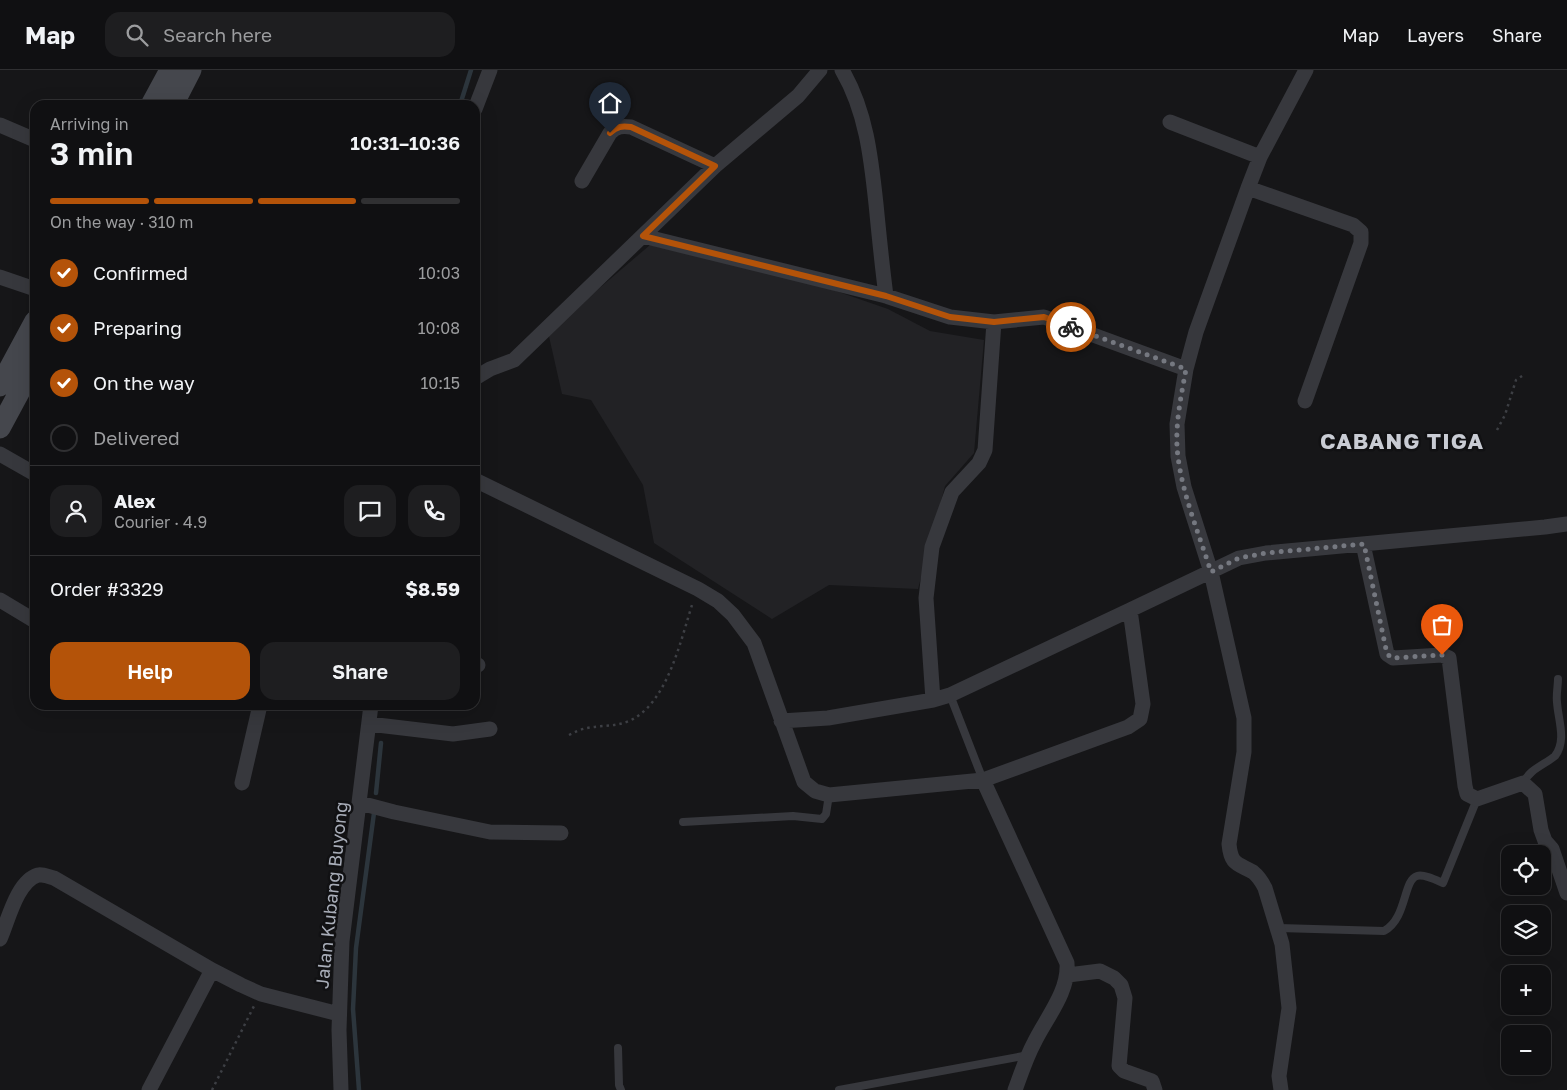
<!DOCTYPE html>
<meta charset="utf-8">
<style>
:root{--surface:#101012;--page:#1e1e20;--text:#f1f3f6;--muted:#9c9d9f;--line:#303032;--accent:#b45309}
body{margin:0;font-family:"Golos Text",sans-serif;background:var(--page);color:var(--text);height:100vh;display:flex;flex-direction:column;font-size:19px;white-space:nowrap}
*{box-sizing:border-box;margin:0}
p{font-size:16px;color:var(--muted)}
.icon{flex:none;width:28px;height:28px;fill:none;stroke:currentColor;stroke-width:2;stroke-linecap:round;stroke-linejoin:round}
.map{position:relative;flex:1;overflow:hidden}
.panel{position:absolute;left:30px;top:30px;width:450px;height:610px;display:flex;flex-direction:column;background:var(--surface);border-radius:15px;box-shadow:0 5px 20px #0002,0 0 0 1px var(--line)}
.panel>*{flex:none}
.buttons{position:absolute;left:1501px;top:775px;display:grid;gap:10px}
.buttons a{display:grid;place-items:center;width:50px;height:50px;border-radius:10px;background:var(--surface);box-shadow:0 5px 20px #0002,0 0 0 1px var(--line);font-size:25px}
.pin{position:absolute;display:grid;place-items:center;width:42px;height:42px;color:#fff;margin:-51px -21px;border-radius:50% 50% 50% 0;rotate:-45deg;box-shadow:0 0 5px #0007}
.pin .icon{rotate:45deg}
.courier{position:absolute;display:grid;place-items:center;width:50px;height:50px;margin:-25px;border:4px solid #b45309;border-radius:50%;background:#fff;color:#222;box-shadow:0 1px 6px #0007}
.head em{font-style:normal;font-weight:600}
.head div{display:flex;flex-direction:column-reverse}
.head{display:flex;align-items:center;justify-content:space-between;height:85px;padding:0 20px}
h1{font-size:32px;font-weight:600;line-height:38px}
.bar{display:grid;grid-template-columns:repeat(4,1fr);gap:8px 5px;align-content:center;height:60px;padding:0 20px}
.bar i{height:6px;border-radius:4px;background:var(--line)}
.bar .active{background:var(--accent)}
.bar p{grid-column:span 4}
.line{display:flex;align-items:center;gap:12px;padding:0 20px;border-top:1px solid var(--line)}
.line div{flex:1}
.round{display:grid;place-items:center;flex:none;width:52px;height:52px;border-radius:15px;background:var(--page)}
ol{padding:0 20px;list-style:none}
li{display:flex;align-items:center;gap:15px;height:55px}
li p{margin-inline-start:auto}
li .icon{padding:5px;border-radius:50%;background:var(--accent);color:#fff;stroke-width:4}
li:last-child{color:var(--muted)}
li i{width:28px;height:28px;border:2px solid var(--line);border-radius:50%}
.button{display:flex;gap:10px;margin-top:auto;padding:10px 20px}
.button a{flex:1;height:58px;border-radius:15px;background:var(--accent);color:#fff;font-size:20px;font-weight:600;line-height:58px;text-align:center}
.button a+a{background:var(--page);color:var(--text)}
header{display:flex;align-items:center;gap:30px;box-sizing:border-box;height:70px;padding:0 25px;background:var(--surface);border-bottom:1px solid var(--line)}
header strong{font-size:24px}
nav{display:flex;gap:28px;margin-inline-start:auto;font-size:18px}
.search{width:350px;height:45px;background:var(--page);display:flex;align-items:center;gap:12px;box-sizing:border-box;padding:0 18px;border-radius:15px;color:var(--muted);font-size:19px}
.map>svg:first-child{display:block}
.built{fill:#222225}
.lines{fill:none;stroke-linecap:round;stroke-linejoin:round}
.stream{stroke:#2c353c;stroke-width:4.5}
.path{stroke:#3d3f44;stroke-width:2.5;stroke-dasharray:2.5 4;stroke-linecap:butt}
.lane{stroke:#37383d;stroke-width:8}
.street{stroke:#37383d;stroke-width:15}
.secondary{stroke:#45474d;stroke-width:21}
.done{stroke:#757880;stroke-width:5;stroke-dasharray:0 9}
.route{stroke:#b45309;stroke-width:6}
.labels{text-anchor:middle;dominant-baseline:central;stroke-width:5;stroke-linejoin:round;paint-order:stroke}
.street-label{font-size:18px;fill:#a8adb8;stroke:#111113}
.district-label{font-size:22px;font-weight:bold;letter-spacing:1px;fill:#c9ccd4;stroke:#111113}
</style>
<header>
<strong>Map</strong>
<div class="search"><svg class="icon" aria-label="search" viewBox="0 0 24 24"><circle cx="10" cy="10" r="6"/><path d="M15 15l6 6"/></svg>Search here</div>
<nav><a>Map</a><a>Layers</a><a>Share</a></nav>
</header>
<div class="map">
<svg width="1567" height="1020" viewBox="0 0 1567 1020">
<rect width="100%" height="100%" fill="#161618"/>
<!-- built -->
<path class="built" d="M650,175L813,213L888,239L930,261L984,270L974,383L945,416L918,519L829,515L772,549L654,473L643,415L591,330L562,324L548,262Z"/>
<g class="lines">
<!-- stream -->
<path class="stream" d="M460,35L471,0
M376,723L381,673
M359,1020L353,939L356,878L374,743"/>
<!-- path -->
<path class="path" d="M1497,360L1505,345L1516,310L1525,304
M569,665C575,662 581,659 587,658C602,655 615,657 629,651C668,634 681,568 693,532
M212,1020L254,936"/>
<!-- lane -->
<path class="lane" d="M950,625L983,710
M1523,713C1530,699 1544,695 1555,686C1567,670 1558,650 1557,632C1556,625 1558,616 1558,609
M683,752L793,746L822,749L826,744L829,725
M1279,858L1384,861C1407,849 1403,810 1417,806C1424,804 1436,810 1443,813L1477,729
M618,978L619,1015L621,1020
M839,1020L1029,985"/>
<!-- street -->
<path class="street" d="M842,0C866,41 871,87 876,134C879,165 882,195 886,226
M475,39L490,0
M1170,52L1260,87
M0,55L35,70
M582,111L610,63C617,56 622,56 631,57L715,96
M1248,118L1353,155L1361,162V173L1305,331
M643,166L886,226L950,247L994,252L1044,247L1186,299
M0,207L35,219
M475,308L490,299L514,290L715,96L798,26L820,0
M0,384L35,404
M475,410L698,519L718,531L733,545L754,573L804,712L815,721L829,725L983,710L1128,657L1140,649L1143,634L1130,540L1239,488L1266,483L1545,457L1567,454
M1363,474L1387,584L1393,588L1442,585L1449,588L1465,716L1467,724L1477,729L1523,713L1535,724L1541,760L1545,771L1552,779L1567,823
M0,530L35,551
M475,595H478
M933,630L926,528L932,477L952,422L979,393L985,380L994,252
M781,651L828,648L933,630L950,625L1130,540
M369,654L453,664L490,659
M983,710L1067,893C1069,922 1046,948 1034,973C1026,988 1021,1004 1015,1020
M242,713L260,635
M360,733L394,742L490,762L561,763
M0,869C8,851 17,811 38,805C43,804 49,807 54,808L212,900L241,915L261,924L339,944
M1068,905L1100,901L1114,908L1121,915L1125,928L1119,996L1124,1001L1152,1011L1155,1020
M149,1020L212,900
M341,1020L339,960L342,871L371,635
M1281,1020L1279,1006L1289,938L1282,874L1265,818C1262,812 1258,806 1253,802C1237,793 1231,795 1229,774L1244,682V648L1211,502L1184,417L1178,386L1177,354L1186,299L1196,262L1248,118L1260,87L1306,0"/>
<!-- secondary -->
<path class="secondary" d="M151,35L170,0
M173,35L191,0
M0,316L35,251
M0,358L35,293"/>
</g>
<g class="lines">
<!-- done -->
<path class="done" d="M1071,257L1186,299C1181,327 1174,358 1178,387C1183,426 1199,464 1211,502L1239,488L1266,483L1364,474L1387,584L1392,588L1442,585"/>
<!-- route -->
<path class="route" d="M610,63C617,56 622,56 631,57L715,96L643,166L886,226L950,247L994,252L1044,247L1071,257"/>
</g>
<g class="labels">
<!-- street labels -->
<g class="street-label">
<text transform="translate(331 825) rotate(-84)">Jalan Kubang Buyong</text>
</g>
<!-- district labels -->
<g class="district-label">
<text x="1402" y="370">CABANG TIGA</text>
</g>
</g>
</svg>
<div class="buttons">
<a><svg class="icon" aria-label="locate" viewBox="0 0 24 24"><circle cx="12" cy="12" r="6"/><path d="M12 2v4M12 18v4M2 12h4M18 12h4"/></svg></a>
<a><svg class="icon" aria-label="layers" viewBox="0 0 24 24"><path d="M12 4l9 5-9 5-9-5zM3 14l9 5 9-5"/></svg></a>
<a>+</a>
<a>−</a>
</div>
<div class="pin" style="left:1442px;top:585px;background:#ea580c"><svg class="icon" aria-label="bag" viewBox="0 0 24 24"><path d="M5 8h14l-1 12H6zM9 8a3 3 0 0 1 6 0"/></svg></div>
<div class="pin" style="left:610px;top:63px;background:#1f2937"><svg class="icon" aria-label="home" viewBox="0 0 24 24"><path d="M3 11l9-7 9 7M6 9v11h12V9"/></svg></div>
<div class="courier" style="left:1071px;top:257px"><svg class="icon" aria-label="bike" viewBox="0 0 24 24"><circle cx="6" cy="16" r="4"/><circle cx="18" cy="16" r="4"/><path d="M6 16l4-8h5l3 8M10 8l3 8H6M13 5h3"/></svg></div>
<section class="panel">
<div class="head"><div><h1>3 min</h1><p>Arriving in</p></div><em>10:31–10:36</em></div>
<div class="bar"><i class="active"></i><i class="active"></i><i class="active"></i><i></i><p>On the way · 310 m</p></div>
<ol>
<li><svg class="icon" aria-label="check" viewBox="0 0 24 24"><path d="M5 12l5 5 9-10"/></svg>Confirmed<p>10:03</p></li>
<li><svg class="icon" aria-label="check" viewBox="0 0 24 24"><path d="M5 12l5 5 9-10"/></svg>Preparing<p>10:08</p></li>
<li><svg class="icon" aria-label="check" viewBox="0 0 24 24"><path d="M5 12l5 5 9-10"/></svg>On the way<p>10:15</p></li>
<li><i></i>Delivered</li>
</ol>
<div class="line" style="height:90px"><a class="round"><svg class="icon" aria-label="person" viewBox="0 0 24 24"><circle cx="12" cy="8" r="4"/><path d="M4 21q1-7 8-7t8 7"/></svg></a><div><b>Alex</b><p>Courier · 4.9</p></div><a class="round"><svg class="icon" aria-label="chat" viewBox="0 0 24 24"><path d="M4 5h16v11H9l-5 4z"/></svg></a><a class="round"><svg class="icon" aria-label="phone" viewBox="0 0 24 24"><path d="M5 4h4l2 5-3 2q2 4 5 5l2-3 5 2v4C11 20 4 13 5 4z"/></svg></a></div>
<div class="line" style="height:65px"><div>Order #3329</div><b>$8.59</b></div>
<div class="button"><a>Help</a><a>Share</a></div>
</section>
</div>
